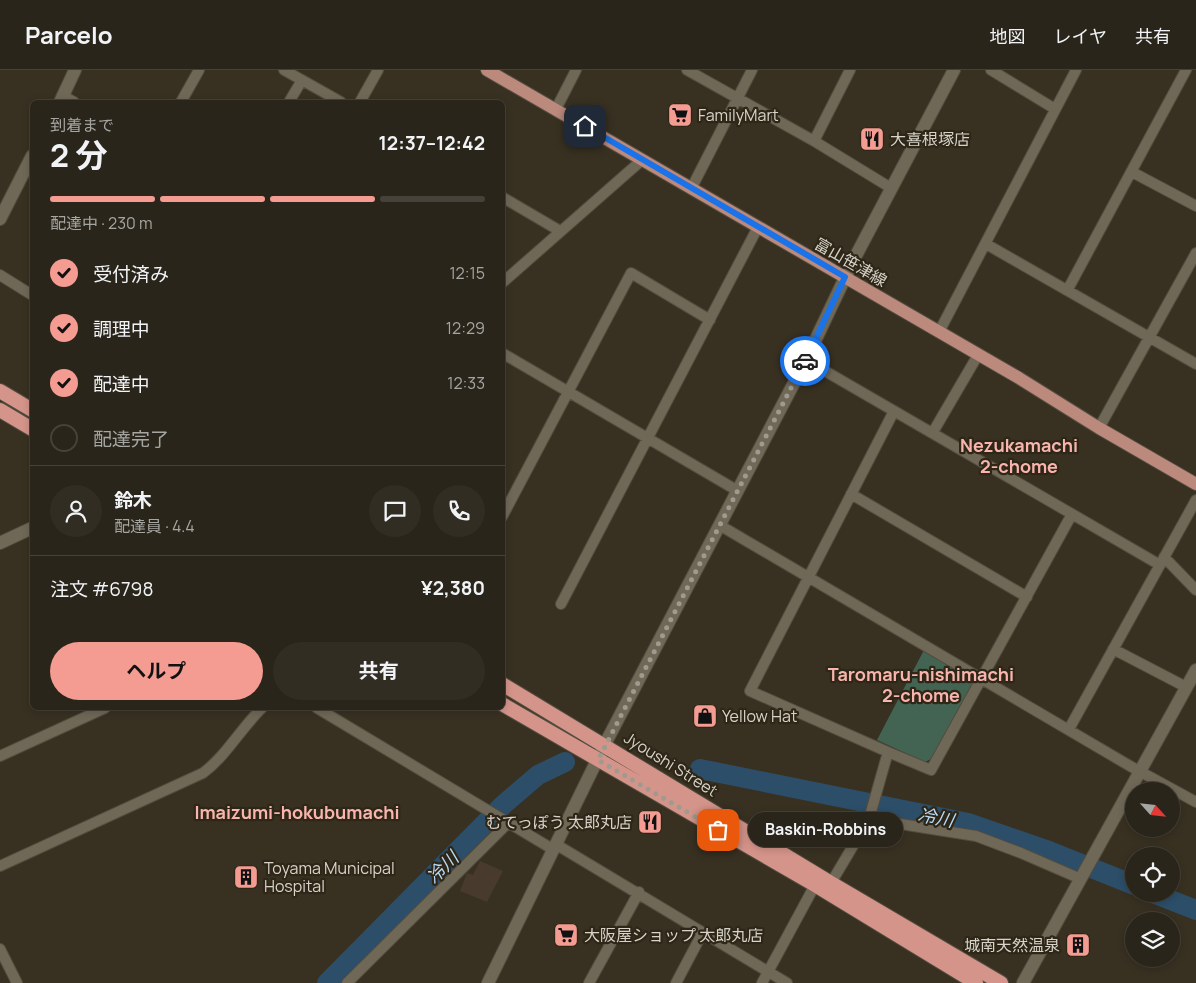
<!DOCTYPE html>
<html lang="ja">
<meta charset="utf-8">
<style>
:root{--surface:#2a251a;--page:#322d23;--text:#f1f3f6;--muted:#a5a5a2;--line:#464239;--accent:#f59c92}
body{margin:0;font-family:Manrope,"Noto Sans JP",sans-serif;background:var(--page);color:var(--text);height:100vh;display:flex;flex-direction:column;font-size:19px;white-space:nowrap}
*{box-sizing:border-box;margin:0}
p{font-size:16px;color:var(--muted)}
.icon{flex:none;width:28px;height:28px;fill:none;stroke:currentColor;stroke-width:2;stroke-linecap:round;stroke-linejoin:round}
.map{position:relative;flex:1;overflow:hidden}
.details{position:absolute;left:30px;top:30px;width:475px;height:610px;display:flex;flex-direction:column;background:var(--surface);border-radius:8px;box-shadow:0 2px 8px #0003,0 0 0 1px var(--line)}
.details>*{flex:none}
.needle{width:32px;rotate:117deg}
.tools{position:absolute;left:1125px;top:712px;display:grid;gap:10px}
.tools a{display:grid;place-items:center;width:55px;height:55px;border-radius:50%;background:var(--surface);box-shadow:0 2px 8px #0003,0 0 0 1px var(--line);font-size:25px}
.pin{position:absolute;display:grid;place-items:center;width:42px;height:42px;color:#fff;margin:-21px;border-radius:10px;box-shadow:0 2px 8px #0006}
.courier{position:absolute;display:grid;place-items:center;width:50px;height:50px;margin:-25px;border:4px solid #1a73e8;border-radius:50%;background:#fff;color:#222;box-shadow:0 1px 6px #0007}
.bubble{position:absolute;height:35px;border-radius:18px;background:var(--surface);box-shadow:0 2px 8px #0003,0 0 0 1px var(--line);font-size:16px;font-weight:700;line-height:35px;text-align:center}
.head em{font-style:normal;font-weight:700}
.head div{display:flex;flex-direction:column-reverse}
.head{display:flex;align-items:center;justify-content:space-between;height:85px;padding:0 20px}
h1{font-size:32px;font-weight:700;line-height:38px}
.bar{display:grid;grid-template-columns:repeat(4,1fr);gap:8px 5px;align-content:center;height:60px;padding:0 20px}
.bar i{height:6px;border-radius:4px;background:var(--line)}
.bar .current{background:var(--accent)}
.bar p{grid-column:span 4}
.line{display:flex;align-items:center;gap:12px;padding:0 20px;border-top:1px solid var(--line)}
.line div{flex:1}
.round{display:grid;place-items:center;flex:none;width:52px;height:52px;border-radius:26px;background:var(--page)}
ol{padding:0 20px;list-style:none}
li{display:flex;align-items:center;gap:15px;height:55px}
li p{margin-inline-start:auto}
li .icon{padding:5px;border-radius:50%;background:var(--accent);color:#111;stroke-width:4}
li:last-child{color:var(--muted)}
li i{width:28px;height:28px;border:2px solid var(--line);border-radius:50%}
.primary-button{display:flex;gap:10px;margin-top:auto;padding:10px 20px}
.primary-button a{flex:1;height:58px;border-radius:30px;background:var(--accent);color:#111;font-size:20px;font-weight:700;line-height:58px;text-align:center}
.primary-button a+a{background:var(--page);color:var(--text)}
header{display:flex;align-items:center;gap:30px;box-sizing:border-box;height:70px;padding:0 25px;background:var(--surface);border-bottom:1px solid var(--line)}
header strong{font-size:24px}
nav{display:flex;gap:28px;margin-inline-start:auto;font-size:18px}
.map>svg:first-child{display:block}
.commercial{fill:#483a2c}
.green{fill:#436452}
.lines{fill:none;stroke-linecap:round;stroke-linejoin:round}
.river{stroke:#2c4e69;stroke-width:20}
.minor-casing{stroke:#534d3f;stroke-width:12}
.tertiary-casing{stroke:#534d3f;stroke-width:14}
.primary-casing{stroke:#534d3f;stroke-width:14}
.trunk-casing{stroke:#534d3f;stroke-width:16}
.minor{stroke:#706857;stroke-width:10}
.tertiary{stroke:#706857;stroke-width:12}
.primary{stroke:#bc897d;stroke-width:12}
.trunk{stroke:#d5948a;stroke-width:14}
.done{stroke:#9f9a8f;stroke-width:5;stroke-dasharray:0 9}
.route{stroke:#1a73e8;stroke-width:6}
.labels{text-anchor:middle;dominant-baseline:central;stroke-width:4.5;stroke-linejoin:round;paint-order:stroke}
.poi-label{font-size:16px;fill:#d7d3c9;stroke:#2e2718;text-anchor:start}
.street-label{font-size:16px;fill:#d7d3c9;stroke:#2e2718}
.neighbourhood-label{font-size:18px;font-weight:bold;fill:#f9b5ad;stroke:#2e2718}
.water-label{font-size:18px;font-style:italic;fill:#b7daf7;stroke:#2e2718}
</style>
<header>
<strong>Parcelo</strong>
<nav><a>地図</a><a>レイヤ</a><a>共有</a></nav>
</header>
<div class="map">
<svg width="1196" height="913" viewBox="0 0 1196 913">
<rect width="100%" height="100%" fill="#383122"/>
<!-- commercial -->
<path class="commercial" d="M480,791L503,801L487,832L460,821L467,803L473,805Z"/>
<!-- green -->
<path class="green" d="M924,580L971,608L972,614L931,689L925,692L877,670Z"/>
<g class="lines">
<!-- river -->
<path class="river" d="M700,699L968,753L1049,781L1134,815
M1155,824L1196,840
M327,913L503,735L538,705L565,692"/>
<defs>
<path id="minor" d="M284,0L341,32
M687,0L814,71L891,118
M991,0L1055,39
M63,26L74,32
M181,32L199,0
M289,32L302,10
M360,32L378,0
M556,39L576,0
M814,71L850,0
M1132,102L1196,136
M691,119L752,0
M502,127L560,161
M986,174L1196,294
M0,205L32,225
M502,213L642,90
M1068,219L1186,0
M939,262L1076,0
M502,283L738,421
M806,290L1160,495
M1099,358L1196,183
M933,362L978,285
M851,424L1027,527
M502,447L631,203L710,250
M721,456L1130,696L1196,732
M1164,487L1196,520
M561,534L758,157
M1113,579L1186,617
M317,638L554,780
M1069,659L1196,430
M888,682L931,700L1072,444
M0,686L105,638
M869,749L976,766L1021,783L1081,809
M557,775L787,913
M0,796L203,703C226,686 241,658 262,638
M831,813L869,749L888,682L750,621L894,341
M0,879L17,913
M347,913L508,753
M589,913L639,822
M676,913L703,862
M762,913L815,815"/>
<path id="tertiary" d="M60,32L75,0
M0,149L32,86
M0,473L32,458
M488,913L605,674L806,290L852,193L954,0
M1023,913L1196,600"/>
<path id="primary" d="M487,0L1019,308L1099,358L1196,414"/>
<path id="trunk" d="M0,321L32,340
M0,340L32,359
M502,614L831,813L1001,913
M502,634L815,815L976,913"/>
</defs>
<!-- minor casing -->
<use href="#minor" class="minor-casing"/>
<!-- tertiary casing -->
<use href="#tertiary" class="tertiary-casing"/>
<!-- primary casing -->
<use href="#primary" class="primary-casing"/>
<!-- trunk casing -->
<use href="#trunk" class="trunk-casing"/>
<!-- minor -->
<use href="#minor" class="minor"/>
<!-- tertiary -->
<use href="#tertiary" class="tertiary"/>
<!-- primary -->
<use href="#primary" class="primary"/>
<!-- trunk -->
<use href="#trunk" class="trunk"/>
</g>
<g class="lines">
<!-- done -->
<path class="done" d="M718,760L598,690L805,291"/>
<!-- route -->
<path class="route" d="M585,56L845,207L805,291"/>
</g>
<!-- icons -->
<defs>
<symbol id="supermarket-square" viewBox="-11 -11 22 22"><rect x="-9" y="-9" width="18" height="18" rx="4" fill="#f59c92" stroke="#2e2718"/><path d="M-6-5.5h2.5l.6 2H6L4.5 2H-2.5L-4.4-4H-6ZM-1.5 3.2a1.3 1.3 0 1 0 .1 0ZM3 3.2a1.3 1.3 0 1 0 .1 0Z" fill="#111"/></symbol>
<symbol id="restaurant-square" viewBox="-11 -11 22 22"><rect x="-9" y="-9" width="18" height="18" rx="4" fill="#f59c92" stroke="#2e2718"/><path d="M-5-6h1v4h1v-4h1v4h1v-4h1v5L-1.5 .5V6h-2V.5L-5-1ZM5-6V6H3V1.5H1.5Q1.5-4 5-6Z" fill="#111"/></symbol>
<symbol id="shop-square" viewBox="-11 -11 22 22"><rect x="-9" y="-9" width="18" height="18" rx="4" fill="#f59c92" stroke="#2e2718"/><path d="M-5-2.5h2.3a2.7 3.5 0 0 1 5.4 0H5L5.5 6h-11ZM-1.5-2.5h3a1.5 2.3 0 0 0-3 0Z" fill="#111"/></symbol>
<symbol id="building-square" viewBox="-11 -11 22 22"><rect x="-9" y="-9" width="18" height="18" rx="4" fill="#f59c92" stroke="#2e2718"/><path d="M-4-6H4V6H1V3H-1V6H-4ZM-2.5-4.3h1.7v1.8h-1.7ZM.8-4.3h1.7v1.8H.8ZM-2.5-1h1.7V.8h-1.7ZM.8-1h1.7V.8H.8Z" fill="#111"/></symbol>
</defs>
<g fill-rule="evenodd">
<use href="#supermarket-square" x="666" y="31" width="28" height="28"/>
<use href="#restaurant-square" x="858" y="55" width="28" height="28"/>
<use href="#shop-square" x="691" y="632" width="28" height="28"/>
<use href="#restaurant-square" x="636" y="738" width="28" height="28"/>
<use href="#building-square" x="232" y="793" width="28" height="28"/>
<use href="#supermarket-square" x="552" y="851" width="28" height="28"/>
<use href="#building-square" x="1064" y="861" width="28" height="28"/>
</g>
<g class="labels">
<!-- poi labels -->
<g class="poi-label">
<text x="698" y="45">FamilyMart</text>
<text x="890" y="69">大喜根塚店</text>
<text x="722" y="646">Yellow Hat</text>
<text x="632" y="752" text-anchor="end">むてっぽう 太郎丸店</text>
<text x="264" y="798">Toyama Municipal<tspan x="264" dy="18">Hospital</tspan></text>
<text x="584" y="865">大阪屋ショップ 太郎丸店</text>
<text x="1060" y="875" text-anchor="end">城南天然温泉</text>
</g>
<!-- street labels -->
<g class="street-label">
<text transform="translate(851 192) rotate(30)">富山笹津線</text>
<text transform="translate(671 694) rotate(32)">Jyoushi Street</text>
</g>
<!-- neighbourhood labels -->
<g class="neighbourhood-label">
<text x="1019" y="375">Nezukamachi<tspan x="1019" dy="21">2-chome</tspan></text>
<text x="921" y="604">Taromaru-nishimachi<tspan x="921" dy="21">2-chome</tspan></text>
<text x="297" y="742">Imaizumi-hokubumachi</text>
</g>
<!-- water labels -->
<g class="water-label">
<text transform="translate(936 747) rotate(11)">冷川</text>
<text transform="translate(442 797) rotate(-45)">冷川</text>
</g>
</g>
</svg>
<div class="tools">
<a><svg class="needle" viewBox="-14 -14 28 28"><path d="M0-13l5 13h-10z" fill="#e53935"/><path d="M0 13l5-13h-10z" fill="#a5a5a2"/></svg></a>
<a><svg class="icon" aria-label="locate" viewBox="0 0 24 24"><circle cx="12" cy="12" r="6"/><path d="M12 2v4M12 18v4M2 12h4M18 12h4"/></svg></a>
<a><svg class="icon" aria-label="layers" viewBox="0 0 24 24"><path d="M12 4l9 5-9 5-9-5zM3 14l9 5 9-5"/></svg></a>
</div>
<div class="pin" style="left:718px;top:760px;background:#ea580c"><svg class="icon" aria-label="bag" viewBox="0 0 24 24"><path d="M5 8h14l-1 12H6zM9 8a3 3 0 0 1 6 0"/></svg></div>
<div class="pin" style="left:585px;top:56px;background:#1f2937"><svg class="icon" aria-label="home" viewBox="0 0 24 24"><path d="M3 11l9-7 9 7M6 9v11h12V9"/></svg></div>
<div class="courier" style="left:805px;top:291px"><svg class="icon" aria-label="car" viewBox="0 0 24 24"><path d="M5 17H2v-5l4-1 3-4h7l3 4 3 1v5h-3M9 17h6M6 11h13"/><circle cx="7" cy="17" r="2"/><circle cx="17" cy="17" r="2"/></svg></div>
<div class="bubble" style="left:748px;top:742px;width:155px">Baskin-Robbins</div>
<section class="details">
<div class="head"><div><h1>2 分</h1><p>到着まで</p></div><em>12:37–12:42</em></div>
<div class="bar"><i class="current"></i><i class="current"></i><i class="current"></i><i></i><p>配達中 · 230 m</p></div>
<ol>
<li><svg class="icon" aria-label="check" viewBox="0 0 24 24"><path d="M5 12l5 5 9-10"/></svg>受付済み<p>12:15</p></li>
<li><svg class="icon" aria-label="check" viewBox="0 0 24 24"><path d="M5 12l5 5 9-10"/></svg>調理中<p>12:29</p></li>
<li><svg class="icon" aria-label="check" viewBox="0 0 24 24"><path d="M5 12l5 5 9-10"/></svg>配達中<p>12:33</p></li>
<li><i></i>配達完了</li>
</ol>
<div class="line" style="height:90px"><a class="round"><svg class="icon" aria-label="person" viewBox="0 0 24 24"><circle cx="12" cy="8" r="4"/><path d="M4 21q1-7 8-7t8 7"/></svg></a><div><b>鈴木</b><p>配達員 · 4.4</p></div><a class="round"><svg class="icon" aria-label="chat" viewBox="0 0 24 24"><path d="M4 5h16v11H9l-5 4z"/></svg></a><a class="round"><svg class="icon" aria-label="phone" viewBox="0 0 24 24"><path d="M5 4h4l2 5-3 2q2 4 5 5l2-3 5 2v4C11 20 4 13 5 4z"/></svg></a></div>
<div class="line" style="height:65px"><div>注文 #6798</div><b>¥2,380</b></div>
<div class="primary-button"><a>ヘルプ</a><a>共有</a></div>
</section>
</div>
